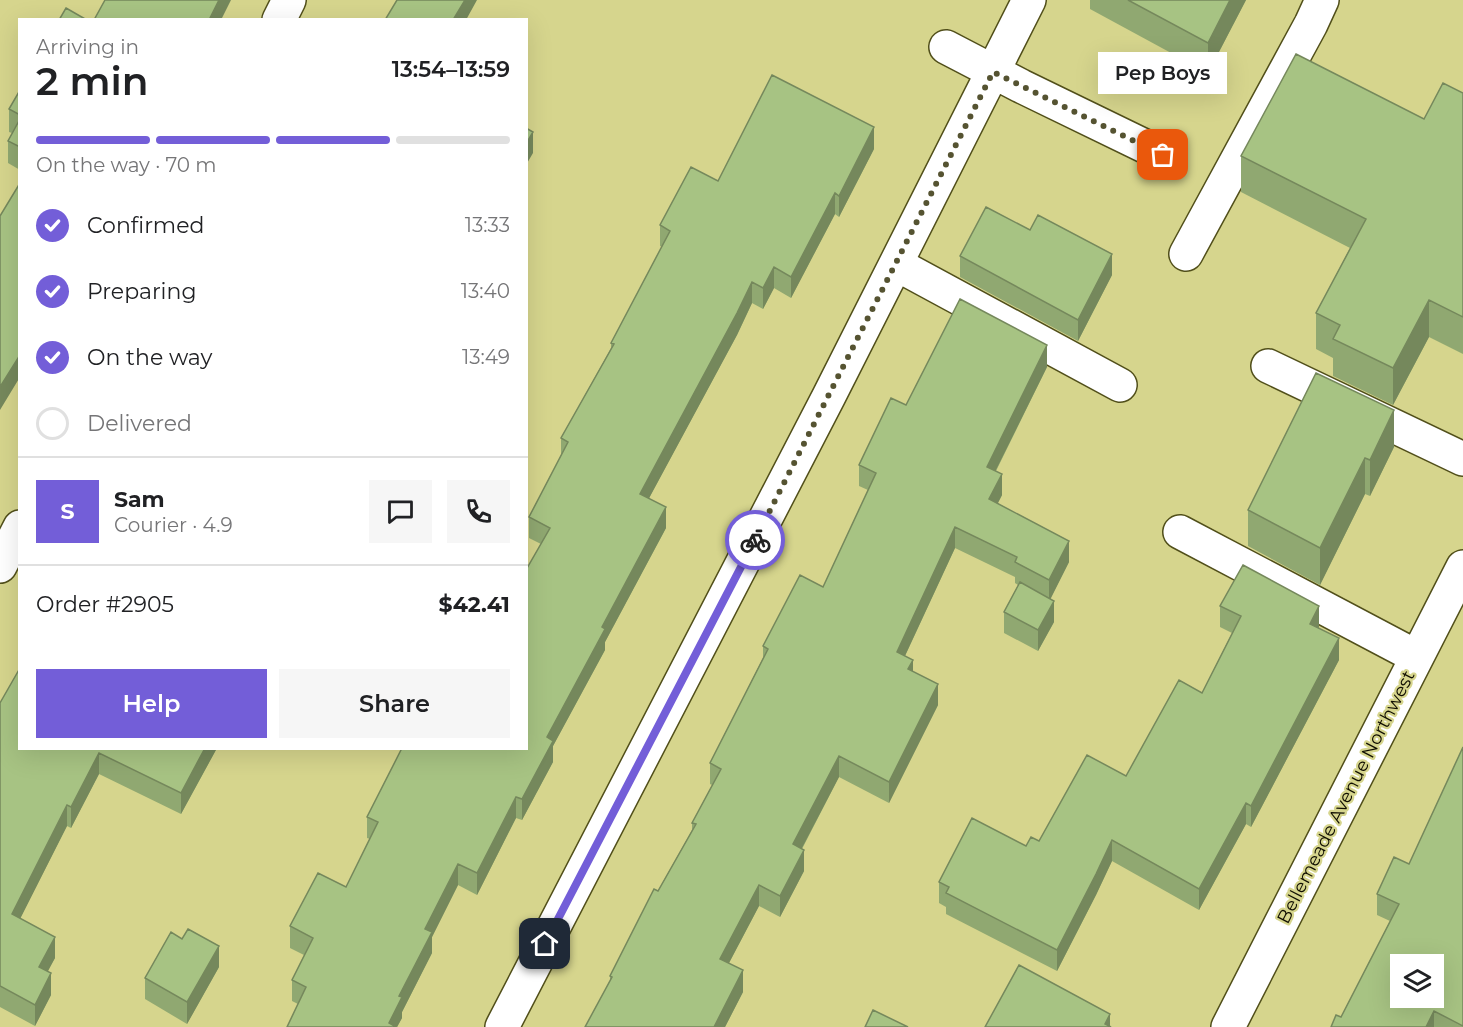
<!DOCTYPE html>
<meta charset="utf-8">
<style>
:root{--surface:#fff;--page:#f6f6f6;--text:#202124;--muted:#757577;--line:#e0e0e0;--accent:#735ed8}
body{margin:0;font-family:Montserrat,sans-serif;background:var(--page);color:var(--text);height:100vh;display:flex;flex-direction:column;font-size:22px;white-space:nowrap}
*{box-sizing:border-box;margin:0}
p{font-size:20px;color:var(--muted)}
.icon{flex:none;width:33px;height:33px;fill:none;stroke:currentColor;stroke-width:2;stroke-linecap:round;stroke-linejoin:round}
.map{position:relative;flex:1;overflow:hidden}
.side{position:absolute;left:18px;top:18px;width:510px;height:732px;display:flex;flex-direction:column;background:var(--surface);border-radius:0px;box-shadow:0 6px 24px #0002}
.side>*{flex:none}
.fabs{position:absolute;left:1390px;top:954px;display:grid;gap:12px}
.fabs a{display:grid;place-items:center;width:54px;height:54px;border-radius:0px;background:var(--surface);box-shadow:0 6px 24px #0002;font-size:30px}
.pin{position:absolute;display:grid;place-items:center;width:51px;height:51px;color:#fff;margin:-26px;border-radius:12px;box-shadow:0 3px 9px #0006}
.courier{position:absolute;display:grid;place-items:center;width:60px;height:60px;margin:-30px;border:4px solid #735ed8;border-radius:50%;background:#fff;color:#222;box-shadow:0 2px 8px #0007}
.bubble{position:absolute;height:42px;border-radius:0px;background:var(--surface);box-shadow:0 6px 24px #0002;font-size:20px;font-weight:600;line-height:42px;text-align:center}
.summary em{font-style:normal;font-weight:600}
.summary div{display:flex;flex-direction:column-reverse}
.summary{display:flex;align-items:center;justify-content:space-between;height:102px;padding:0 18px}
h1{font-size:39px;font-weight:600;line-height:45px}
.bar{display:grid;grid-template-columns:repeat(4,1fr);gap:9px 6px;align-content:center;height:72px;padding:0 18px}
.bar i{height:8px;border-radius:4px;background:var(--line)}
.bar .on{background:var(--accent)}
.bar p{grid-column:span 4}
.line{display:flex;align-items:center;gap:15px;padding:0 18px;border-top:2px solid var(--line)}
.line div{flex:1}
.round{display:grid;place-items:center;flex:none;width:63px;height:63px;border-radius:0px;background:var(--page)}
ol{padding:0 18px;list-style:none}
li{display:flex;align-items:center;gap:18px;height:66px}
li p{margin-inline-start:auto}
li .icon{padding:6px;border-radius:50%;background:var(--accent);color:#fff;stroke-width:4}
li:last-child{color:var(--muted)}
li i{width:33px;height:33px;border:3px solid var(--line);border-radius:50%}
.primary-button{display:flex;gap:12px;margin-top:auto;padding:12px 18px}
.primary-button a{flex:1;height:69px;border-radius:0px;background:var(--accent);color:#fff;font-size:24px;font-weight:600;line-height:69px;text-align:center}
.primary-button a+a{background:var(--page);color:var(--text)}
.map>svg:first-child{display:block}
.lines{fill:none;stroke-linecap:round;stroke-linejoin:round}
.minor-casing{stroke:#514f1a;stroke-width:36}
.minor{stroke:#fff;stroke-width:33}
.wall{fill:#90a871}
.shaded-wall{fill:#75885c}
.building{fill:#a7c383;stroke:#75885c;stroke-width:1.5;fill-rule:evenodd}
.done{stroke:#555331;stroke-width:6;stroke-dasharray:0 10.8}
.route{stroke:#735ed8;stroke-width:8}
.labels{text-anchor:middle;dominant-baseline:central;stroke-width:4.5;stroke-linejoin:round;paint-order:stroke}
.street-label{font-size:18px;fill:#0f0d00;stroke:#d6d58d}
</style>
<div class="map">
<svg width="1463" height="1027" viewBox="0 0 1463 1027">
<rect width="100%" height="100%" fill="#d6d58d"/>
<g class="lines">
<defs>
<path id="minor" d="M279,20L289,0
M946,47L1021,86L1163,155
M1186,254L1311,24L1322,0
M896,264L1120,385
M1268,366L1463,459
M1180,532L1417,657
M0,566L20,527
M502,1027L829,396L1029,0
M1228,1027L1463,567"/>
</defs>
<!-- minor casing -->
<use href="#minor" class="minor-casing"/>
<!-- minor -->
<use href="#minor" class="minor"/>
</g>
<!-- wall -->
<path class="wall" d="M1090,0H1246L1208,73L1090,9Z
M20,90V170L8,163V141L12,133L9,132V109Z
M1463,93V354L1429,337L1393,405L1333,376V358L1316,349V313L1350,248L1241,192V156L1424,119Z
M874,149L839,217L835,214L791,298L774,288L763,309L752,303L737,335L649,498L666,528L605,642V650L553,746V762L522,820L516,818L477,895L458,885L432,937V953L402,1012V1018L397,1027L298,1004L292,1001V980L304,955L290,948V926L346,887L370,839L367,838V817L526,748L541,544L529,538V517L561,455V438L611,348V343L662,247L660,246V225L718,181Z
M960,256L1112,275L1078,341L960,277Z
M1047,367L996,471L1002,495L998,503L1069,562L1050,599L1054,622L1038,651L1004,633V612L1018,585L1015,583V577L955,548L905,656L913,671L938,705L889,803L839,777L802,849L804,871L780,917L759,906L729,963L743,992L725,1027H585L610,981V976L692,830V823L712,785L710,784V763L763,658V646L823,587L868,490L859,486V465L906,405Z
M1316,373L1394,447L1370,496L1365,494L1320,585L1248,546V510Z
M1220,606L1319,627V628L1339,660L1251,827L1246,824L1199,910L1112,861L1096,895L1057,971L946,914V907L939,903V882L1039,841L1126,776L1202,693L1232,633L1220,627Z
M0,703L217,748L181,814L99,774L71,828L67,826L20,918L55,958L47,971L51,995L35,1026L0,1007Z
M1463,747V1027H1331L1341,1017L1390,921L1377,915V894L1409,864Z
M219,967L187,1024L145,999V978Z"/>
<!-- shaded-wall -->
<path class="shaded-wall" d="M219,0H231L221,20H209Z
M465,0H477L466,20H453Z
M1230,0H1246L1208,73V43Z
M874,127V149L839,217V196Z
M533,132V153L526,165V144Z
M835,193V214L791,298V277Z
M1112,254V275L1078,341V320Z
M774,267V288L763,309V288Z
M752,282V303L737,335L640,515V494Z
M1429,300V337L1393,405V368Z
M1047,345V367L987,488V467Z
M20,355V377L0,410V387Z
M1394,410V447L1370,496V460Z
M1365,458V494L1320,585V548Z
M1002,474V495L989,520V499Z
M666,507V528L605,642V650L553,746V762L522,820V799L547,737L602,627Z
M955,527V548L897,673V652Z
M1069,541V562L1049,602V580Z
M1054,601V622L1038,651V630Z
M1319,606V627L1310,645V624Z
M1339,638V660L1251,827V806Z
M913,660V682L908,669Z
M938,684V705L889,803V782Z
M205,748H217L181,814V793Z
M99,753V774L71,828V807Z
M839,756V777L793,865V844Z
M516,797V818L477,895V873Z
M1246,803V824L1199,910V889Z
M67,805V826L12,935V914Z
M1112,840V861L1096,895L1057,971V950Z
M804,850V871L780,917V896Z
M458,864V885L432,937V953L402,1012V1018L397,1027L389,1023L425,929Z
M759,885V906L720,980V959Z
M55,937V958L39,988V967Z
M219,946V967L187,1024V1002Z
M743,970V992L725,1027H714Z
M51,973V995L35,1026V1005Z
M1434,1011V1027H1426Z
M1110,1014V1027L1105,1024Z"/>
<!-- building -->
<path class="building" d="M105,0H219L209,20H94Z
M397,0H465L453,20H385Z
M1128,0H1230L1208,43Z
M66,8L87,20H59Z
M1296,54L1424,119L1443,83L1463,93V317L1429,300L1393,368L1333,339L1340,325L1316,313L1366,219L1241,156Z
M772,75L874,127L839,196L835,193L791,277L774,267L763,288L752,282L737,313L640,494L666,507L602,627L605,629L547,737L553,741L522,799L516,797L477,873L458,864L425,929L432,932L399,996L402,997L389,1023L396,1027H287L306,987L292,980L313,938L290,926L318,873L346,887L378,822L367,817L402,748H526V570L550,528L529,517L568,442L561,438L614,344L611,343L670,231L660,225L691,167L718,181Z
M20,90V115L9,109Z
M20,119V147L8,141Z
M526,128L533,132L526,144Z
M20,183V355L0,387V216Z
M986,207L1030,230L1038,215L1112,254L1078,320L960,256Z
M960,299L1047,345L987,467L1002,474L989,499L1069,541L1049,580L1015,562L1017,557L955,527L897,652L913,660L908,669L938,684L889,782L839,756L793,844L804,850L780,896L759,885L720,959L743,970L714,1027H585L612,977L610,976L654,889L658,891L696,824L692,823L721,769L710,763L768,649L763,646L800,575L823,587L876,473L859,465L891,398L906,405Z
M1316,373L1394,410L1370,460L1365,458L1320,548L1248,510Z
M1243,565L1319,606L1310,624L1339,638L1251,806L1246,803L1199,889L1112,840L1096,874L1057,950L946,893L949,887L939,882L972,818L1026,846L1031,837L1039,841L1087,755L1126,776L1179,680L1202,693L1241,616L1220,606Z
M1020,582L1054,601L1038,630L1004,612Z
M20,668V748H205L181,793L99,753L71,807L67,805L12,914L55,937L39,967L51,973L35,1005L0,986V703Z
M1463,747V1026L1434,1011L1426,1027H1331L1336,1015L1341,1017L1399,904L1377,894L1394,857L1409,864ZM1401,964H1434V998H1401Z
M188,929L219,946L187,1002L145,978L171,932L182,939Z
M1019,965L1110,1014L1105,1024L1111,1027H985Z
M873,1010L908,1027H865Z"/>
<g class="lines">
<!-- done -->
<path class="done" d="M755,540L993,72L1163,155"/>
<!-- route -->
<path class="route" d="M545,944L755,540"/>
</g>
<g class="labels">
<!-- street labels -->
<g class="street-label">
<text transform="translate(1346 797) rotate(-63)">Bellemeade Avenue Northwest</text>
</g>
</g>
</svg>
<div class="fabs">
<a><svg class="icon" aria-label="layers" viewBox="0 0 24 24"><path d="M12 4l9 5-9 5-9-5zM3 14l9 5 9-5"/></svg></a>
</div>
<div class="pin" style="left:1163px;top:155px;background:#ea580c"><svg class="icon" aria-label="bag" viewBox="0 0 24 24"><path d="M5 8h14l-1 12H6zM9 8a3 3 0 0 1 6 0"/></svg></div>
<div class="pin" style="left:545px;top:944px;background:#1f2937"><svg class="icon" aria-label="home" viewBox="0 0 24 24"><path d="M3 11l9-7 9 7M6 9v11h12V9"/></svg></div>
<div class="courier" style="left:755px;top:540px"><svg class="icon" aria-label="bike" viewBox="0 0 24 24"><circle cx="6" cy="16" r="4"/><circle cx="18" cy="16" r="4"/><path d="M6 16l4-8h5l3 8M10 8l3 8H6M13 5h3"/></svg></div>
<div class="bubble" style="left:1098px;top:52px;width:129px">Pep Boys</div>
<section class="side">
<div class="summary"><div><h1>2 min</h1><p>Arriving in</p></div><em>13:54–13:59</em></div>
<div class="bar"><i class="on"></i><i class="on"></i><i class="on"></i><i></i><p>On the way · 70 m</p></div>
<ol>
<li><svg class="icon" aria-label="check" viewBox="0 0 24 24"><path d="M5 12l5 5 9-10"/></svg>Confirmed<p>13:33</p></li>
<li><svg class="icon" aria-label="check" viewBox="0 0 24 24"><path d="M5 12l5 5 9-10"/></svg>Preparing<p>13:40</p></li>
<li><svg class="icon" aria-label="check" viewBox="0 0 24 24"><path d="M5 12l5 5 9-10"/></svg>On the way<p>13:49</p></li>
<li><i></i>Delivered</li>
</ol>
<div class="line" style="height:108px"><b class="round" style="background:var(--accent);color:#fff">S</b><div><b>Sam</b><p>Courier · 4.9</p></div><a class="round"><svg class="icon" aria-label="chat" viewBox="0 0 24 24"><path d="M4 5h16v11H9l-5 4z"/></svg></a><a class="round"><svg class="icon" aria-label="phone" viewBox="0 0 24 24"><path d="M5 4h4l2 5-3 2q2 4 5 5l2-3 5 2v4C11 20 4 13 5 4z"/></svg></a></div>
<div class="line" style="height:78px"><div>Order #2905</div><b>$42.41</b></div>
<div class="primary-button"><a>Help</a><a>Share</a></div>
</section>
</div>
